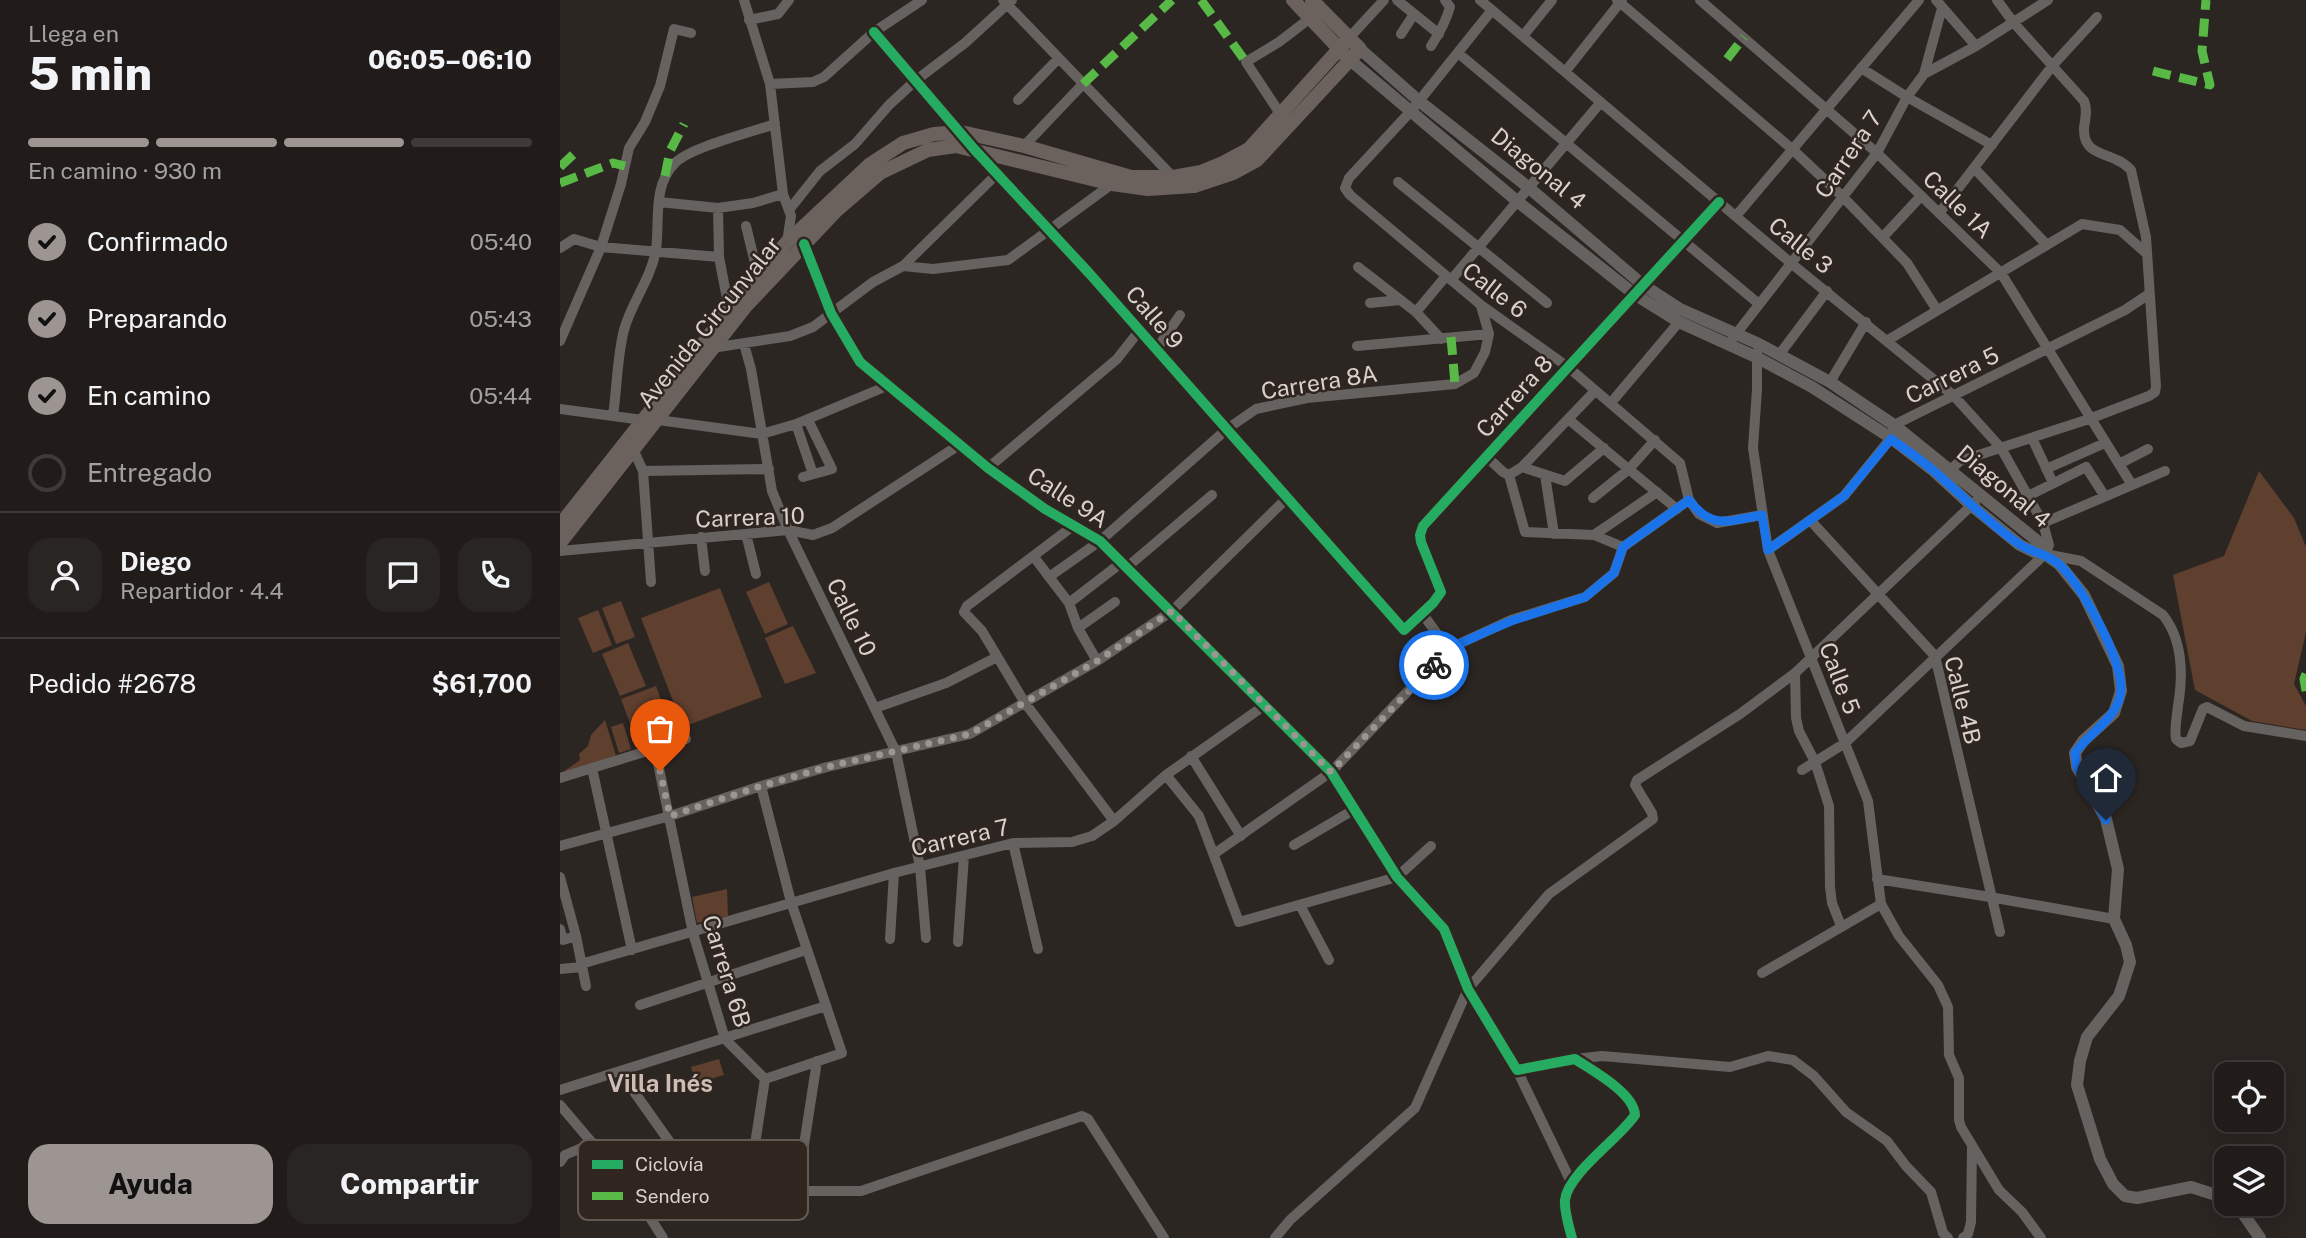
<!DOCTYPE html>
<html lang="es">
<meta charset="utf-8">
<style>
:root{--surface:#211c1a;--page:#292523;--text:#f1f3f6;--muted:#a2a1a2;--line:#3e3a39;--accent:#9c9592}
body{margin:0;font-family:"Public Sans",sans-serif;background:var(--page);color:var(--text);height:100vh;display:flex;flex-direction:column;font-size:26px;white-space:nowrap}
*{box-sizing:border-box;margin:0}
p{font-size:23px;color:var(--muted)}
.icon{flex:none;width:38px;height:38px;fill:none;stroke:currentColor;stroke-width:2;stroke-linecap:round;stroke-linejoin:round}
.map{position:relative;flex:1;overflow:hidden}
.details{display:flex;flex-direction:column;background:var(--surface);width:560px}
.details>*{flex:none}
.controls{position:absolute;left:1654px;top:1062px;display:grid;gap:14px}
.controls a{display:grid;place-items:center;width:70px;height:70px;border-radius:14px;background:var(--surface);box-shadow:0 4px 18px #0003,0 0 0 2px var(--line);font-size:35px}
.pin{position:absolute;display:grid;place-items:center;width:60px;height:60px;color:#fff;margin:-72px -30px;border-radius:50% 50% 50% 0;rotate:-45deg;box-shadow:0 0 7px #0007}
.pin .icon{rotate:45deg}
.courier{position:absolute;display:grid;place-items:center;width:70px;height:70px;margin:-35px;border:5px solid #1a73e8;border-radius:50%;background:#fff;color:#222;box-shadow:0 2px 9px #0007}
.head em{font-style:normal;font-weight:800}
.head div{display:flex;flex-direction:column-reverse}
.head{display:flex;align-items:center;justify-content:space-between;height:119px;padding:0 28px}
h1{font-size:46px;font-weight:800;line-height:52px}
.bar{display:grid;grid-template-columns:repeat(4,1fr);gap:10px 7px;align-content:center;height:84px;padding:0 28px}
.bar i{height:9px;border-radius:5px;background:var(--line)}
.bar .current{background:var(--accent)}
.bar p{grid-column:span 4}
.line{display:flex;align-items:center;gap:18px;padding:0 28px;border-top:2px solid var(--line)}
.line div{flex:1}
.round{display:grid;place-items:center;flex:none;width:74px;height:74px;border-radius:21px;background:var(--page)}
ol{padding:0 28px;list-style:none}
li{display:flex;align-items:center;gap:21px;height:77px}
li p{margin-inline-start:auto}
li .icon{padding:7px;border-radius:50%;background:var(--accent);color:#111;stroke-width:4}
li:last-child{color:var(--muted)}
li i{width:38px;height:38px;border:4px solid var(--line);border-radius:50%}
.button{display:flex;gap:14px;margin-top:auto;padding:14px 28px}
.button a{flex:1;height:80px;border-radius:21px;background:var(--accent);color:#111;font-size:28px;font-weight:800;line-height:80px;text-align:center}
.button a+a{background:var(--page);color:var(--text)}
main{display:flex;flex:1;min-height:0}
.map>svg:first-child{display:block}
.green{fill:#5f3f2e}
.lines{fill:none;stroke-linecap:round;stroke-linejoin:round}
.minor{stroke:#66625f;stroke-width:10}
.tertiary{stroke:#66625f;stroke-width:12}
.secondary{stroke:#6b625e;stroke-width:14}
.quiet{stroke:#58b947;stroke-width:9;stroke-dasharray:18 9;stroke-linecap:butt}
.cycleway-casing{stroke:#30251f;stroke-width:15}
.cycleway{stroke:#26ab63;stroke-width:10}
.done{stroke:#9c9592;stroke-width:7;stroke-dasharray:0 12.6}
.route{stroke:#1a73e8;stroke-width:9}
.labels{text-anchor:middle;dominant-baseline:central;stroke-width:5;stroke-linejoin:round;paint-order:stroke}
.street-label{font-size:23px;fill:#d9d1cd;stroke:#30251f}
.neighbourhood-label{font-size:24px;font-weight:bold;fill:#ccbdb6;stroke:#30251f}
.key{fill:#30251f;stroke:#635953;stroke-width:2}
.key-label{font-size:19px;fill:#d9d1cd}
</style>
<main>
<section class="details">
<div class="head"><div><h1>5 min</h1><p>Llega en</p></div><em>06:05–06:10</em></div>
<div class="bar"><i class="current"></i><i class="current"></i><i class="current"></i><i></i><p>En camino · 930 m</p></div>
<ol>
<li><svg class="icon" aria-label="check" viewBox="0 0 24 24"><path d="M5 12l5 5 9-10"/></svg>Confirmado<p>05:40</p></li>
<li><svg class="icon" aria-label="check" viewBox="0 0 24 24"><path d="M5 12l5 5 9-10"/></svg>Preparando<p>05:43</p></li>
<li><svg class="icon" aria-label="check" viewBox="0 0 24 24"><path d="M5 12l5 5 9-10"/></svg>En camino<p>05:44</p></li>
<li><i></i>Entregado</li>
</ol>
<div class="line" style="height:126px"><a class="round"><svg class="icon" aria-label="person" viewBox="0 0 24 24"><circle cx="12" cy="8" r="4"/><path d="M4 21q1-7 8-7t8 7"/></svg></a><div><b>Diego</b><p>Repartidor · 4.4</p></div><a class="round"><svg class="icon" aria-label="chat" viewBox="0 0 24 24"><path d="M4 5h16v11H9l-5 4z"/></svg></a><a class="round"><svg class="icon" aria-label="phone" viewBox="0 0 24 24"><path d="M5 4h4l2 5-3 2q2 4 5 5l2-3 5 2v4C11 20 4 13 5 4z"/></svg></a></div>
<div class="line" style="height:91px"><div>Pedido #2678</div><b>$61,700</b></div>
<div class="button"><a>Ayuda</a><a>Compartir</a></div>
</section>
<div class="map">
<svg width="1746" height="1238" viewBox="0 0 1746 1238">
<rect width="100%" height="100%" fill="#2c2623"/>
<!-- green -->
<path class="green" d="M1699,471L1734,518L1746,547V632L1734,684L1746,706V730L1692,721L1635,690L1613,575L1664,556Z
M209,582L228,624L205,634L186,592Z
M160,588L202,697L123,727L81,618Z
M61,601L75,637L56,644L42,608Z
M38,610L52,645L33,653L18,618Z
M233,626L256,673L225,684L205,638Z
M68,643L86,686L60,696L42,654Z
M96,686L115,738L80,750L61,699Z
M45,720L56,756L0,774L20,760L19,754L28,746L31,735Z
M63,723L71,749L59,753L51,727Z
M167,889L168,916L137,923L132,897Z
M159,1059L164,1075L136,1083L131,1067Z"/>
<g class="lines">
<!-- minor -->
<path class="minor" d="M184,0L210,84L223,194L231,216L227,242
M443,0L613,177
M837,0L879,34
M920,0L1232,264L1394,396L1441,448L1483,523L1489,545L1485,554L1285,743L1242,770
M1057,0L1232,149L1283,197L1347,263L1377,310
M1140,0L1317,153L1441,273L1572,485
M1376,0L1416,46
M932,10L851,111L789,178L785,188L790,195L921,305L1008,367L1120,463L1129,500L1139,514L1157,523L1202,515
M189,20L218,14L229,0
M314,32L403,135
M841,34L854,14
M963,36L992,0
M789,38L824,0
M871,46C879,34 886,21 890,7L885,0
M898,53L1199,304
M1301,68L1347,97L1432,145
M1005,72L1062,0
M1364,74L1382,8
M210,84L253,82L264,77L314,32L362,0
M458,100L499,58
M721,115L686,62L719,42L749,19
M464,146L523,84
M417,152L529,273L844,630L873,603L881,592L861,542L860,535L863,526L1159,202
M1414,168L1486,244
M838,182L987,303
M99,202L158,208L193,203L223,194
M158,208L159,257L169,309
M229,210L260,171L295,144L329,105L355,81L405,43L452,0
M1380,212L1493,65L1537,17
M1176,216L1359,0
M186,226L198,275
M1323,237L1361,196
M244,244L271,313L300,362L428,468L485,509L540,541L771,772L837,877L884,929L908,989L957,1070L1015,1059C1033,1071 1074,1093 1075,1115C1060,1138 1008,1173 1005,1200C1004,1211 1009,1227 1012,1238
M0,248L14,239L41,247L159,257
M343,266L438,173
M798,267L856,312L881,339
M891,280L1041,102
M810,303L840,300
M856,312L886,276
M1173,338L1317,153L1347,97L1364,74L1416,46L1488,0
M1328,340L1522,224L1560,230L1586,253
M0,341L41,247L61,184L69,148L85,122L100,86L114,29L131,33
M184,344L191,369L212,491L228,530L336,752L360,867L366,938
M797,346L929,334
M152,348L230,336L253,327L313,282L343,266L373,269L448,260L552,184
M596,350L620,315
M1197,352V389L1193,448L1208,550L1308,801L1321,904L1339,936L1378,985L1388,1007L1389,1055L1399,1078V1120L1401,1127L1439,1190L1462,1212L1481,1238
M1219,355L1267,291
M1270,382L1306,322
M1055,398L1119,322
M0,409L83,420
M53,416C57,388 57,357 64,330C71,303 91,279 96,250C100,221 92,186 115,163C131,147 192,132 215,124
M1008,419L1117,509
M98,420L202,434L236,424L327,386
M236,424L253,474
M1472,438L1493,483
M74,451L83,471L91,582
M927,457L943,472L949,475
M1559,464L1588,449
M962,467L1005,481L1044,448
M428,468L557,359L579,331
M1391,469L1400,461L1529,419L1589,396L1595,392L1596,386L1586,237L1571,170C1567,166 1562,162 1557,160C1541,152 1523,152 1524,128C1525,119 1528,110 1524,101L1453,22L1437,0
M1486,469L1545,443
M83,471L209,469
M949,475L965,532L1034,535L1063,547L1129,500
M949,475L962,467L1035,391
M985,475L994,534
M243,477L272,469L248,420
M1468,496L1526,467L1544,495
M1033,498L1069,469L1095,440
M1250,520L1375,656L1440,932
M1483,523L1605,471
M513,526L407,606L404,612L422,631L465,703L554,821
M186,534L196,574
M1034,535L1097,492
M141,537L145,571
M1208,550L1284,496L1331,438L1334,425L1565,310L1589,294
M0,551L228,530L253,535L272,528L399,445
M1485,554L1521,561L1603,615C1623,640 1623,676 1618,706C1617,718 1614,727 1616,739L1621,743L1630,741L1643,709L1647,707L1684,726L1746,736
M474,557L509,603L518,628L537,661
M566,568L652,495
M489,577L540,541L667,429L696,409L747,398L895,384L914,373L925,352L929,334L921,306
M509,603L561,563
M862,613L888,649
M518,628L555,602
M1235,673L1236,718L1239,731L1255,762L1269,806L1270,887L1272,903L1281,926
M315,708L386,683L437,657
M95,749L133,933L165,1039L205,1079L188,1190
M631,756L681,836
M32,768L72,950
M606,775L639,816L679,922L837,877L871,846
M0,778L126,739
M201,786L231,902L282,1053L205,1079
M453,843L478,949
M734,845L795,809
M0,846L110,816L201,786L267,767L410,734L537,661L612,611L728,497
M654,854L771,772L888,649L951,620L1025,597L1054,573L1063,547
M0,877L16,936L26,986
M1317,879L1430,897L1554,919
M740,905L769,960
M0,929L3,940L16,936
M330,939L334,873
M398,942L404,856
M21,964L334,873L453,843L512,842L532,836L554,821L606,775L705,705
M0,969L22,967
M1202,973L1321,904
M80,1005L246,950
M1015,1059L1042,1056L1170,1067L1208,1056L1233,1060L1254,1076L1286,1112L1327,1141L1346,1166L1371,1192L1383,1233L1388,1238
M957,1070L1012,1184
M60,1072L109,1141
M0,1090L266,1006
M0,1105L73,1191L103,1238
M0,1162L5,1155L33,1143
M237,1190L257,1061
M73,1191H301L522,1116L528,1119L604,1238
M715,1238L730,1220L855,1108L908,989L989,894L1093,819L1092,813L1075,785L1077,780L1180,714L1235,673L1415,502
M1403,1238L1408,1234L1411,1222L1412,1147"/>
<!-- tertiary -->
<path class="tertiary" d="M800,49L859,101L968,187L1083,285L1120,309L1199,344L1270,382L1334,425L1481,544L1485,554
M790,60L957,201L1074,294L1119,322L1196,357L1252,387L1331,438L1374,471L1411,505L1460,545L1474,552L1485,554L1499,564L1524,595L1558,666L1561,691L1554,713L1523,741L1515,753L1517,767L1546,819L1558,869L1554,919L1566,945L1570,962L1559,996L1527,1037L1520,1061L1517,1085L1540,1159L1553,1184L1565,1196L1577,1198L1631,1187L1656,1195L1666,1201
M1670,1204L1682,1212L1700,1238"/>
<!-- secondary -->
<path class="secondary" d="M733,0L785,55
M0,525L140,348L169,309L227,242L309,165L343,143L374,134L401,132L464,146L571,177H613L641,172L663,163L689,149L789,38
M0,543L186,306L276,211L320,173L368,150L396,146L552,184L588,189L634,186L673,173L697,160L800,49L752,0"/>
<!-- quiet -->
<path class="quiet" d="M641,0L686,62
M1167,59L1184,37
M1593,71L1650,85L1642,51L1646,0
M523,84L612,0
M0,167L19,149
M105,176L110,151L124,124
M0,183L53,163L65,166
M891,337L895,384
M1746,674L1744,679L1746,691"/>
<defs>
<path id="cycleway" d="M314,32L414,149L529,273L844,630L873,603L881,592L861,542L860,535L863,526L1159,202
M244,244L271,313L300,362L428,468L485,509L540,541L771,772L837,877L884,929L908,989L957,1070L1015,1059C1033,1071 1074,1093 1075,1115C1060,1138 1008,1173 1005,1200C1004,1211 1009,1227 1012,1238"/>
</defs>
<!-- cycleway casing -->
<use href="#cycleway" class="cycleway-casing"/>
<!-- cycleway -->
<use href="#cycleway" class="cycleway"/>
</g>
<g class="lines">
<!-- done -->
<path class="done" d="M100,771L110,816L201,786L267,767L410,734L537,661L612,611L771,772L874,665"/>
<!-- route -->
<path class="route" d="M874,665L888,649L930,630L951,621L1025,597L1054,573L1063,547L1129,500C1151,530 1169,521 1202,515L1208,550L1284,496L1331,439C1345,449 1360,459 1374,471C1402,495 1428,523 1459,544C1473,553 1489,554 1501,566C1523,589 1562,658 1561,690C1559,718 1529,732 1515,753L1517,767L1546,820"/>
</g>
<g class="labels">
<!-- street labels -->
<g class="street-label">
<text transform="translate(1288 154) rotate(-56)">Carrera 7</text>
<text transform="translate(979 168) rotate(39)">Diagonal 4</text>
<text transform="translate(1398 204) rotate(44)">Calle 1A</text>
<text transform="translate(1241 245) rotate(39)">Calle 3</text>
<text transform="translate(935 290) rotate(38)">Calle 6</text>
<text transform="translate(595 317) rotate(49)">Calle 9</text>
<text transform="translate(149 322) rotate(-51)">Avenida Circunvalar</text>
<text transform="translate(1392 375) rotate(-26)">Carrera 5</text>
<text transform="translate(759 382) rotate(-9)">Carrera 8A</text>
<text transform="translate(954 396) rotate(-48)">Carrera 8</text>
<text transform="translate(1444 486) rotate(40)">Diagonal 4</text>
<text transform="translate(508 497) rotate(33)">Calle 9A</text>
<text transform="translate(190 517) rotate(-2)">Carrera 10</text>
<text transform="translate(292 617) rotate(64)">Calle 10</text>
<text transform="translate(1280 678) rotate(69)">Calle 5</text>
<text transform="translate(1403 700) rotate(76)">Calle 4B</text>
<text transform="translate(400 837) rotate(-13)">Carrera 7</text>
<text transform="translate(167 971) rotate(73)">Carrera 6B</text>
</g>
<!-- neighbourhood labels -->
<g class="neighbourhood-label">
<text x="100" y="1083">Villa Inés</text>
</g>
</g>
<!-- legend -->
<rect x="18" y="1140" width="230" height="80" rx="10" class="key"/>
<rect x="32" y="1160" width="31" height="9" fill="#26ab63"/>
<rect x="32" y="1192" width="31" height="8" fill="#58b947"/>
<g class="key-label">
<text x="75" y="1171">Ciclovía</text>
<text x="75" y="1203">Sendero</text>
</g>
</svg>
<div class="controls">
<a><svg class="icon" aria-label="locate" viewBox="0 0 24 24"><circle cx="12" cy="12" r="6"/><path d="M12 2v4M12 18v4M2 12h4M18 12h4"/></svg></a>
<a><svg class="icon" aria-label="layers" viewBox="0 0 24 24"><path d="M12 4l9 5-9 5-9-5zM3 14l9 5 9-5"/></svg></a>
</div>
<div class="pin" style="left:100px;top:771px;background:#ea580c"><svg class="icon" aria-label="bag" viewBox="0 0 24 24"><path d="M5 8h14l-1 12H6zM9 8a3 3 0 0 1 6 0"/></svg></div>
<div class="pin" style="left:1546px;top:820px;background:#1f2937"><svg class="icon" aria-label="home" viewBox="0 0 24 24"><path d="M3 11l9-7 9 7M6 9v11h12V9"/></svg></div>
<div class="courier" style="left:874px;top:665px"><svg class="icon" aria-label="bike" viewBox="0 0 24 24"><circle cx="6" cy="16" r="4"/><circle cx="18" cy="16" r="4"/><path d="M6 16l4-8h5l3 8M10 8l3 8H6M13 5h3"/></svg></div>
</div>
</main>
